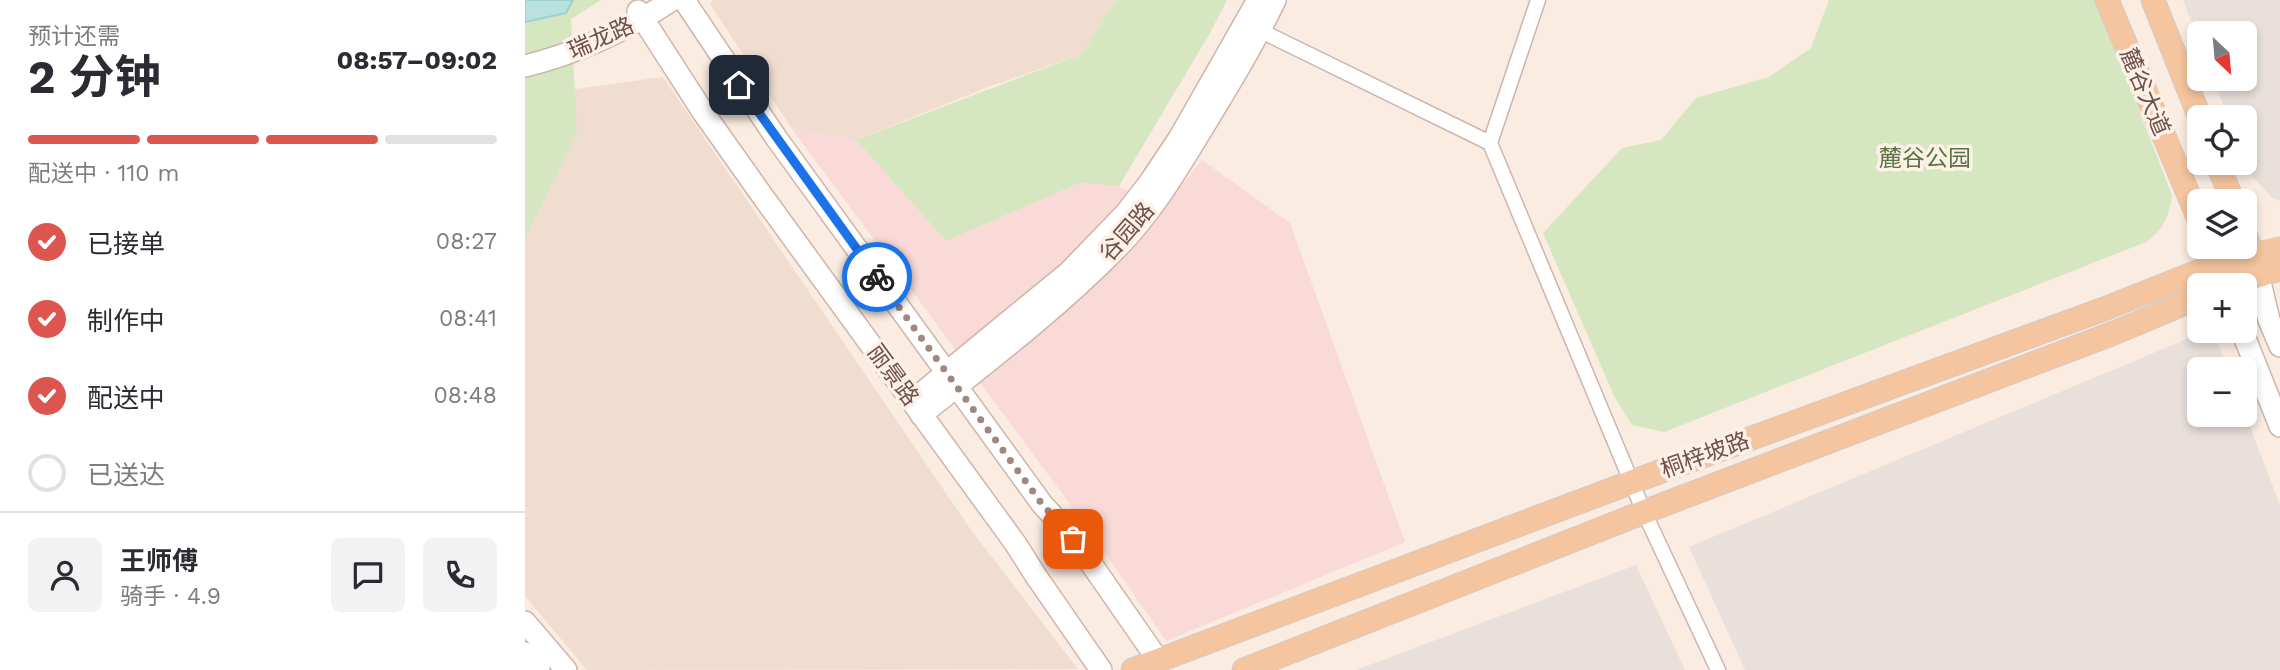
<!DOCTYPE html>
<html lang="zh">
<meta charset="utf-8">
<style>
:root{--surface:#fff;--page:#f2f2f3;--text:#2b2b33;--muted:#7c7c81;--line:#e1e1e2;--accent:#dc564f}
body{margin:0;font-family:"Work Sans","Noto Sans SC",sans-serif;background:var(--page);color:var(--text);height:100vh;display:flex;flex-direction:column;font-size:26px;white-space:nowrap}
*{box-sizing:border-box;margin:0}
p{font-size:23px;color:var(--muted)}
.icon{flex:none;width:38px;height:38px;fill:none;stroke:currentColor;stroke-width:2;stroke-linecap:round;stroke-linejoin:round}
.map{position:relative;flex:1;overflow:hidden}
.side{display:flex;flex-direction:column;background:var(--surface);width:525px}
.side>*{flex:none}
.needle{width:46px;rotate:154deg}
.fabs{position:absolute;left:1662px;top:21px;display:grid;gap:14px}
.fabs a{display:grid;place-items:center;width:70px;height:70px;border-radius:10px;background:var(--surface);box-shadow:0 4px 10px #0003;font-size:35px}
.pin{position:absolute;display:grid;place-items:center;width:60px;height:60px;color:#fff;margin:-30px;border-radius:14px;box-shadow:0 4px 10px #0006}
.courier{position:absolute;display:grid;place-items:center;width:70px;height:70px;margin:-35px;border:5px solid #1a73e8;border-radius:50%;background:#fff;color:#222;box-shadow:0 2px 9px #0007}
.headline em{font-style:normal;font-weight:700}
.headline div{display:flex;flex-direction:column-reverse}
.headline{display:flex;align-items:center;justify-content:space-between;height:119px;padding:0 28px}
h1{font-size:46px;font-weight:700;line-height:52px}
.bar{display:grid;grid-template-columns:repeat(4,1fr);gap:10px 7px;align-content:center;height:84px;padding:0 28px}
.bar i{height:9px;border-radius:5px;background:var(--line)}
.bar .selected{background:var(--accent)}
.bar p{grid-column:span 4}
.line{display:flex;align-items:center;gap:18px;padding:0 28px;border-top:2px solid var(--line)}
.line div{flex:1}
.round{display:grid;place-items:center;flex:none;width:74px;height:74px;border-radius:10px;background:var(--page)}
ol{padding:0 28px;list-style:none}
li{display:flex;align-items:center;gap:21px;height:77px}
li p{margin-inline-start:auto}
li .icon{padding:7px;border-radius:50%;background:var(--accent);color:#fff;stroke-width:4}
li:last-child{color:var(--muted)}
li i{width:38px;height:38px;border:4px solid var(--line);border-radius:50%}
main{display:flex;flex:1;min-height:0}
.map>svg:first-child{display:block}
.residential{fill:#f1ddd0}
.commercial{fill:#fadad6}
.industrial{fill:#e9e0dc}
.green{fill:#d6e6c1}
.water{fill:#b8e1e0;stroke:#9fd2d2;stroke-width:2}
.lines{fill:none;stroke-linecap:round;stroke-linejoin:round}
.street-casing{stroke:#ccb5ac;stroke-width:17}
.secondary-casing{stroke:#cfb4aa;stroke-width:24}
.primary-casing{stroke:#d4cbc9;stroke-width:25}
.street{stroke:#fff;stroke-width:14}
.secondary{stroke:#fff;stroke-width:21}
.primary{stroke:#f4c59e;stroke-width:23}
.done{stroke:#a0877f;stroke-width:7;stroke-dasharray:0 12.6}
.route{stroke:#1a73e8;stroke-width:9}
.labels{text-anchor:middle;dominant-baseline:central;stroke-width:7;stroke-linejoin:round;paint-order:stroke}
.street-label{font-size:23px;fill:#6f514a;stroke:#fdf1e7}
.park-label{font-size:23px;fill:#5a7443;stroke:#fdf1e7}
</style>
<main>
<section class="side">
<div class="headline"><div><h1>2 分钟</h1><p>预计还需</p></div><em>08:57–09:02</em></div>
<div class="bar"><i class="selected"></i><i class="selected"></i><i class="selected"></i><i></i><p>配送中 · 110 m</p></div>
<ol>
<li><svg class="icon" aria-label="check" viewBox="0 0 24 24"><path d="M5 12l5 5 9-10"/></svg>已接单<p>08:27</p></li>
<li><svg class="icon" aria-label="check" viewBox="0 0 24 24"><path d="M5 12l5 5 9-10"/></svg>制作中<p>08:41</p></li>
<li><svg class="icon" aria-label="check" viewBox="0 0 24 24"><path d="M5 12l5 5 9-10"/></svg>配送中<p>08:48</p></li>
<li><i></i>已送达</li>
</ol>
<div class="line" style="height:126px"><a class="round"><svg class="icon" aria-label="person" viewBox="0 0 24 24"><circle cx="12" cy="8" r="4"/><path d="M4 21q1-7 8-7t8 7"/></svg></a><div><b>王师傅</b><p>骑手 · 4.9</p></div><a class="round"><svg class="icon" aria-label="chat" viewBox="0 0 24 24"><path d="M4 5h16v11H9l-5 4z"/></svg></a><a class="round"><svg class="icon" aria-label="phone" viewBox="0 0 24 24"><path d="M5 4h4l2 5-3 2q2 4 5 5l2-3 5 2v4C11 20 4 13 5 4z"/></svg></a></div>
</section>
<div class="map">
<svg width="1755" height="670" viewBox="0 0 1755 670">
<rect width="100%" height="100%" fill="#faece1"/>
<!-- residential -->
<path class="residential" d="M188,0H591L557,54L463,87L331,140L267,129L185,4Z
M138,77L446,530L553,669L62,670L0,596V96Z"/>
<!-- commercial -->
<path class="commercial" d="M267,129L331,140L421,241L555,183L594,186L635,212L677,160L765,223L880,542L641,641L562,527Z"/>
<!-- industrial -->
<path class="industrial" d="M1658,0H1755V201L1746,197L1727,176L1720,162V117H1703L1688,79H1720V33H1675V44Z
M1681,331H1688L1703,369H1675V415L1720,414L1755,505V670H1220L1164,547Z
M1111,565L1160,670H831Z"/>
<!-- green -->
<path class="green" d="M0,0H76L46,19L52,133L0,239Z
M591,0H702L685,33L594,186L555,183L421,241L331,140L557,54Z
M1304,0H1571L1647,195C1644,217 1639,229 1621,242L1139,432L1107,425L1090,398L1018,233L1097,148L1136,140L1171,98L1244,77L1286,48Z"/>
<!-- water -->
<path class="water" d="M0,0H48L41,13L0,22Z"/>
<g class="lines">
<defs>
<path id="street" d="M1013,0L965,143L1119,512L1193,670
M734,30L965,143"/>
<path id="secondary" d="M159,0L252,139L517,504L549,539L633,660
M113,11L178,112L236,194L490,543L511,576L576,670
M0,66C53,53 102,30 147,0
M1730,261L1744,320L1755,346
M1717,331L1755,426
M387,401L544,272L601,213L625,182L655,137L733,0
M396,415C462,362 531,310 590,250C629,211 657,162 685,116C708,78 731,40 750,0
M0,622L41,670
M0,653L14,670"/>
<path id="primary" d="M1582,0L1675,222
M1628,0L1675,118
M1692,163L1708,201
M1720,234L1728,256
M1702,285L1755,269
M608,670L1107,482L1579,309L1690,265L1755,249
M719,670L1119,512L1589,333L1675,297"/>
</defs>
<!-- street casing -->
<use href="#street" class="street-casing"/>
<!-- secondary casing -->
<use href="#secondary" class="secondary-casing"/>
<!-- primary casing -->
<use href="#primary" class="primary-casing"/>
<!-- street -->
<use href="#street" class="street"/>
<!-- secondary -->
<use href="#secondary" class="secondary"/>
<!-- primary -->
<use href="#primary" class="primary"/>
</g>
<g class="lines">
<!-- done -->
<path class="done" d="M352,277L517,504L548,539"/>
<!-- route -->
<path class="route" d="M214,85L352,277"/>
</g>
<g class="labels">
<!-- street labels -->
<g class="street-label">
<text transform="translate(76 38) rotate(-24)">瑞龙路</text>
<text transform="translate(1620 92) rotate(67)">麓谷大道</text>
<text transform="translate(602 232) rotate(-49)">谷园路</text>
<text transform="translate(368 375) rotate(54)">丽景路</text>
<text transform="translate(1180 455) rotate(-20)">桐梓坡路</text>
</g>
<!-- park labels -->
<g class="park-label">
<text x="1400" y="158">麓谷公园</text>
</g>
</g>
</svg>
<div class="fabs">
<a><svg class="needle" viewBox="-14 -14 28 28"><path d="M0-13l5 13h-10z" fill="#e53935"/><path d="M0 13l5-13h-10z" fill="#7c7c81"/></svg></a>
<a><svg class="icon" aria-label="locate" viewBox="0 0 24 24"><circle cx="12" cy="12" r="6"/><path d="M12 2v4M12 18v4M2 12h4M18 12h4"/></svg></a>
<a><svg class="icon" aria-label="layers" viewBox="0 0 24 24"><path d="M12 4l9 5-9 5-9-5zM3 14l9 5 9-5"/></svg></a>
<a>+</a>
<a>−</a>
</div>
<div class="pin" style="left:548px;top:539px;background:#ea580c"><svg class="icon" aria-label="bag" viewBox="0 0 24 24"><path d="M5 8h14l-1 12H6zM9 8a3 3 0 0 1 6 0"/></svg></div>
<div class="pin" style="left:214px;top:85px;background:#1f2937"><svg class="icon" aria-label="home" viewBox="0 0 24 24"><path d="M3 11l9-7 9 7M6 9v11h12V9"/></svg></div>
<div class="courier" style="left:352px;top:277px"><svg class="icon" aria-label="bike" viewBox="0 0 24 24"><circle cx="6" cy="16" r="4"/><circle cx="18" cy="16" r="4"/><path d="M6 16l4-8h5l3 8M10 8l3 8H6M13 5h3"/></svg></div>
</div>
</main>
